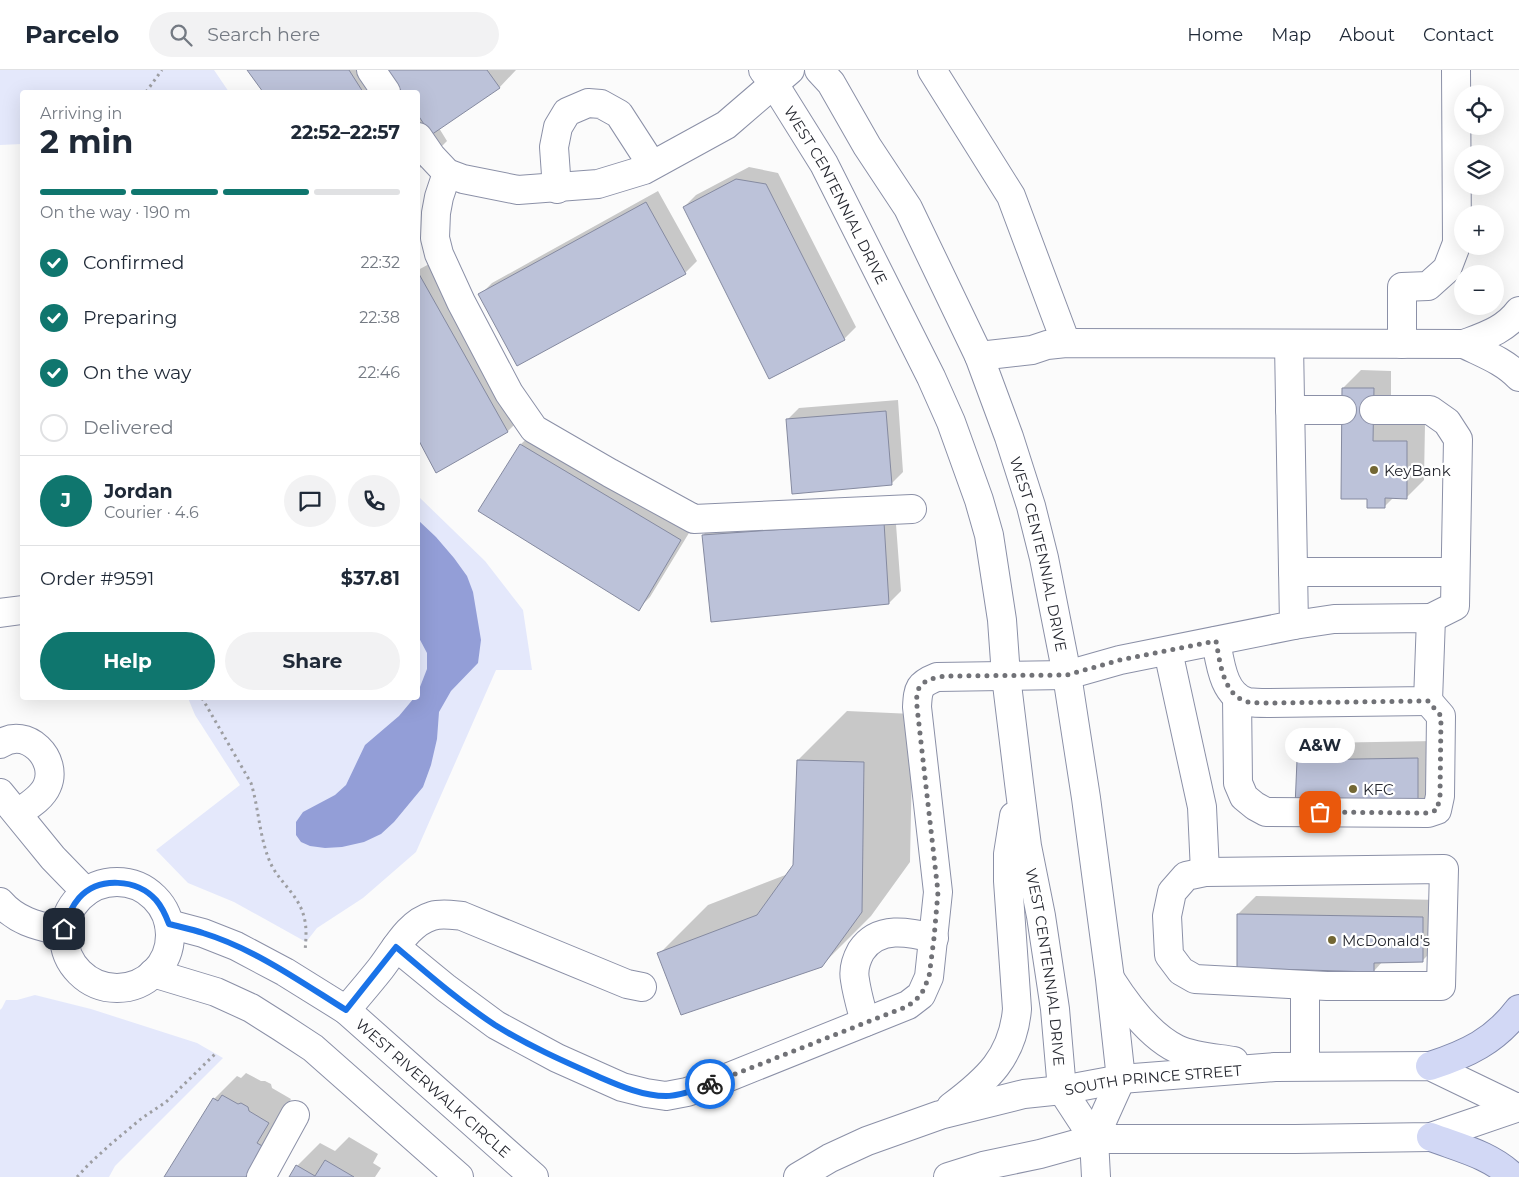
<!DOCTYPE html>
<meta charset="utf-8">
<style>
:root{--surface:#fff;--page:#f2f2f3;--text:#1f2937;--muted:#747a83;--line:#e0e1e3;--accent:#0f766e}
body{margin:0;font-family:Montserrat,sans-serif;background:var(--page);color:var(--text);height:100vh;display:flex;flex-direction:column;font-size:19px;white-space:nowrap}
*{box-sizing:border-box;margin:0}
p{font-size:16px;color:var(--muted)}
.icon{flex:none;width:28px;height:28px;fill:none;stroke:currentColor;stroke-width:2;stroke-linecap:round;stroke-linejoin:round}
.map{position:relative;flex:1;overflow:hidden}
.panel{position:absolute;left:20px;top:20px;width:400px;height:610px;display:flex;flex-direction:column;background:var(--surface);border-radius:5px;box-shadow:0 5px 20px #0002}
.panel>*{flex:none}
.controls{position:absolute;left:1454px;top:15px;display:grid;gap:10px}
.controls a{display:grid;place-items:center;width:50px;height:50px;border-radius:50%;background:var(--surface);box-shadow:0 5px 20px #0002;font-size:25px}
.pin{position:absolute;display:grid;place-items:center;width:42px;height:42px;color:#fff;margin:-21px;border-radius:10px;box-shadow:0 2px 8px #0006}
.courier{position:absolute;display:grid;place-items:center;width:50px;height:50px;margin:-25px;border:4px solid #1a73e8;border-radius:50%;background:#fff;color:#222;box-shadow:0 1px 6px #0007}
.bubble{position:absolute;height:35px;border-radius:18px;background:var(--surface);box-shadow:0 5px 20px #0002;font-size:16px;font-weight:700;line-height:35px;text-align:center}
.overview em{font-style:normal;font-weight:700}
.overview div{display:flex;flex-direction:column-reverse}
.overview{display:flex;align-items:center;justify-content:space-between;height:85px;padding:0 20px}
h1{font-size:32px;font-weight:700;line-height:38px}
.bar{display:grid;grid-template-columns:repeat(4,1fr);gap:8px 5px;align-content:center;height:60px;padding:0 20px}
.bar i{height:6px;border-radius:4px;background:var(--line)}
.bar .selected{background:var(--accent)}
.bar p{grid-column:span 4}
.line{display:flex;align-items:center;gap:12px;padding:0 20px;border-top:1px solid var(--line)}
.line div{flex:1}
.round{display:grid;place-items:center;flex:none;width:52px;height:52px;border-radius:26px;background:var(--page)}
ol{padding:0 20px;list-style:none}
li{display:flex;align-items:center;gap:15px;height:55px}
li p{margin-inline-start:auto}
li .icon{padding:5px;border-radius:50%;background:var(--accent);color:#fff;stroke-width:4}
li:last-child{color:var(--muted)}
li i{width:28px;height:28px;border:2px solid var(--line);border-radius:50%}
.button{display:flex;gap:10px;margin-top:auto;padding:10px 20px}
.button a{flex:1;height:58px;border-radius:30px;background:var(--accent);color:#fff;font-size:20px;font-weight:700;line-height:58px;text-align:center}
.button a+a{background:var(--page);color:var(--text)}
header{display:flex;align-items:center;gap:30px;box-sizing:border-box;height:70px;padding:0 25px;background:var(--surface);border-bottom:1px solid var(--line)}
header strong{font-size:24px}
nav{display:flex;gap:28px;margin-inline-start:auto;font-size:18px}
.search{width:350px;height:45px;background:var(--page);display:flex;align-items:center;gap:12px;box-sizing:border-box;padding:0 18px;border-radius:28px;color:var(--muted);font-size:19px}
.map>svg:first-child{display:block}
.green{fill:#e4e8fb}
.water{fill:#939ed7}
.shadow{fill:#0003}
.building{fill:#bcc2d9;stroke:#858aa0}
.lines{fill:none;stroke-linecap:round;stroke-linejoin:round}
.minor-casing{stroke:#8b90a7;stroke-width:30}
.major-casing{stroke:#828aac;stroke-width:30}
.path{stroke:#9d9ea2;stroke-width:3;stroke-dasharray:2.5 4;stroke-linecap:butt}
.minor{stroke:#fff;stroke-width:28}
.major{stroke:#d2d8f5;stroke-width:28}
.done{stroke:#717277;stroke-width:5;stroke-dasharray:0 9}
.route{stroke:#1a73e8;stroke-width:6}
.poi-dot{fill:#736734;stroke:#fff;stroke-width:2}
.labels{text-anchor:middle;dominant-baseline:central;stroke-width:4.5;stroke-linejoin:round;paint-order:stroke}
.street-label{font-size:15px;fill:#262830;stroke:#fff}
.poi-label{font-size:15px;fill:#262830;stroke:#fff;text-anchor:start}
</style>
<header>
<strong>Parcelo</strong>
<div class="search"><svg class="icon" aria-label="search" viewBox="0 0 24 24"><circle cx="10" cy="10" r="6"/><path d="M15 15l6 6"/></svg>Search here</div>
<nav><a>Home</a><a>Map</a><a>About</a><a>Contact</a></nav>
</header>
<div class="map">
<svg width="1519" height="1107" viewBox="0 0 1519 1107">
<rect width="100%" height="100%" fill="#fbfbfb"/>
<!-- green -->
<path class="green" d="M0,0H214L229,22H22V74L0,75Z
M418,426L485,491L523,540L532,600H496L416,782L363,828L317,858L306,872L234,832L188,813L156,780L240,715L195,645L188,628H418Z
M35,925L91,939L197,973L223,988L115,1096L109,1107H0V940L2,938L6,930H17Z"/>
<!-- water -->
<path class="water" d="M418,450L436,467L454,488L467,506L473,522L481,570L478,593L451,621L439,642L437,669L431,695L423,717L394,752L381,764L364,772L342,777L325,778L310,776L301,772L296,765V752L303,742L335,725L346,715L365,675L399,646L414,628H418V622L427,599V583L418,566Z"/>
<!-- shadow -->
<path class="shadow" d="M248,0H516L499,18L439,58L447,71L418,100V22H264Z
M749,97L778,103L856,257L844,269L684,137L696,125Z
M658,121L697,191L685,203L480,225L492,213Z
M431,193L519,350L508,361L437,402L418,366V200Z
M1361,300L1391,301V354H1425L1424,410L1407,427H1394L1384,437L1369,428L1343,318Z
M898,330L903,402L891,414L787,350L799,338Z
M533,363L692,458L650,527L638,539L521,374Z
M895,441L901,521L889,533L703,465L715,453Z
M847,641L913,644L910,792L871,846L821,896L659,884L708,835L788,804L794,795L798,690Z
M1435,671V718L1417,736L1298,691L1316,673Z
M1256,826L1440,830V873L1422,891H1383L1374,901L1238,844Z
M246,1003L261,1011H265L271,1014L272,1018L291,1029L279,1049L254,1107H167L214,1029L237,1006L241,1008Z
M349,1067L378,1084L373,1093L381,1098L375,1107H291L297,1096L320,1073L335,1081Z"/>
<!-- building -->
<path class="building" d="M247,0H349L363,22H263Z
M387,0H487L500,18L431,65L418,45V22H402Z
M736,109L766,114L845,270L769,309L683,137Z
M646,132L686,204L517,296L478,224Z
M419,204L508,362L436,403L418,369V205Z
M1342,318H1374L1373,371H1407V429L1385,428V438H1367V429H1341Z
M886,341L892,415L792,424L786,349Z
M520,374L681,470L639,541L478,441Z
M884,452L889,534L711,552L702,465Z
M1418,688V737H1295L1297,690Z
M797,690L864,692L862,842L822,897L681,945L657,883L757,845L793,795Z
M1237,844L1423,847V892L1374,893V902L1237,898Z
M222,1025L238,1034L241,1033L248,1037L249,1041L269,1053L257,1073L264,1077L246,1107H164L213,1028L218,1031Z
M325,1090L354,1107H289L296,1095L315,1106Z"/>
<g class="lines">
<defs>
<g id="minor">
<path d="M371,0L386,22"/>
<path id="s1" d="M763,0L774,14L824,94L931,307L951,352L979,430L989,465L1002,550L1006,606L1019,713L1027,776L1041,846L1055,939L1062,1020L1094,1069"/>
<path id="s2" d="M819,0L831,13L867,76L908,138L979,286L1009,367L1031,436L1044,488L1067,605L1086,728L1110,909L1121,1009L1094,1069L1096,1107"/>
<path d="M932,0L1011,126L1066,273"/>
<path d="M418,67L431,86L447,103L463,109L518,120L598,114L644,100L726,55L790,0"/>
<path d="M447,103L439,127L436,143L435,168L439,184L461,232L509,323L534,359L610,403L694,449L912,439"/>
<path d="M557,119L554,77L558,57L567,42L588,33L601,34L619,44L652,95"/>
<path d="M1402,274V217L1428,216L1447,199L1457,173L1456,0"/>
<path d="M1464,274C1484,284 1504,291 1519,307"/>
<path d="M979,286L1032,280L1047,275L1066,273L1464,274C1485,266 1505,260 1519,241"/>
<path d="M1290,340H1342"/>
<path d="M1374,340H1430L1447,352L1458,369L1455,536L1431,548"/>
<path d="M1293,502H1455"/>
<path d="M0,543L22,540"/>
<path d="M1216,571C1220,592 1223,626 1248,632C1254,633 1262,633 1268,633L1428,631L1431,548L1334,549L1294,555"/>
<path d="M1168,581L1202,737L1205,802"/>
<path d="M1237,627L1238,713L1244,727L1255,736L1266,742L1428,743L1437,740L1440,726L1441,646L1428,631"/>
<path d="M0,674C27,656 59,689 47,716C42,728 28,736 18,743"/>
<path d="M0,723L53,788L86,822"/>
<path d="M1444,799L1441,916H1327L1195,909L1181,901L1169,885L1167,846L1172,822L1186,806L1205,802Z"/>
<circle cx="117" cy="865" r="53"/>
<path d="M0,832C17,852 39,856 64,862"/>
<path id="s3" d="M169,854L203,863L236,876L285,902L346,940L534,1107"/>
<path d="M396,877L446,918L496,955L557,988L622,1017L646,1023L666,1026L687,1022L719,1011L908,935L921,925L929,907L938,822L917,637C918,618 919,614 937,607L1067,605L1120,590L1294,555L1289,274"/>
<path d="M153,903L216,922L251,938L281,957L313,978L459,1107"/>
<path d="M1111,910C1127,935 1150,966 1177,979C1194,987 1216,988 1234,991"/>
<path d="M1305,915V996"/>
<path d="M346,940C358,926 370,912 381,898C395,880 408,853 432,846C442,843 452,845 462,846L627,914L642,917"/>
<path d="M865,952C861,938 857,924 855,910C853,900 856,890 861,881C878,855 909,862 934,868"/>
<path d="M951,1037C987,1010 1013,987 1017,939L1008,811V784L1014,746"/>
<path d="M261,1107L295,1045"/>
<path id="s4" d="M798,1107L830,1088L867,1071L940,1045L1024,1024L1062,1020L1121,1009L1275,997L1430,996L1515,1037"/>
<path d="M948,1107L983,1096L1040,1084L1094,1069H1295L1431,1067L1519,1037"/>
</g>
<path id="major" d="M1430,996C1467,984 1495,971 1519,939
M1431,1067C1460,1078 1491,1085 1513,1107"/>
</defs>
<!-- minor casing -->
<use href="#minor" class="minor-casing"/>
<!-- major casing -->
<use href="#major" class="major-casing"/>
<!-- path -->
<path class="path" d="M146,22L162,0
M202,628L251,713C259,739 259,766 270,792C278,811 299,825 304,847C307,857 306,870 305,881
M77,1107L89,1094L112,1073L142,1048L166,1032L215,984"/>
<!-- minor -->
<use href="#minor" class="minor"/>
<!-- major -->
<use href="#major" class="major"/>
</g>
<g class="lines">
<!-- done -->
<path class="done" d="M710,1014L908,936L921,925L929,907L934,868L938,822L917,637C917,632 916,624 918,620C923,609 937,607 947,606L1067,605L1120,590L1216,571C1220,592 1223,626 1248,632C1254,633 1262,633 1268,633L1428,631L1441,646L1440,726L1437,740L1428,743L1320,742"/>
<!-- route -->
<path class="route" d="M64,859C67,848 71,837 79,828C99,806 137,809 156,830C162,837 166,846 169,854C180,857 192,859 203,863C255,879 301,912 346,940L396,877C428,904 460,932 495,955C527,975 563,991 597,1006C618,1015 642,1026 666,1026C681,1026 696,1019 710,1014"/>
</g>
<!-- markers -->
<g class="poi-dot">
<circle cx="1374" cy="400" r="5"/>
<circle cx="1353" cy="719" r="5"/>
<circle cx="1332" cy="870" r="5"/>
</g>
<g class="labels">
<!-- street labels -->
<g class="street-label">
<text stroke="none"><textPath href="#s1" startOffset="145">WEST CENTENNIAL DRIVE</textPath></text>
<text stroke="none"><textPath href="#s2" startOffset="536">WEST CENTENNIAL DRIVE</textPath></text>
<text stroke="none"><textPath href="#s1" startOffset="955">WEST CENTENNIAL DRIVE</textPath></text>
<text stroke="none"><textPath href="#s4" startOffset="372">SOUTH PRINCE STREET</textPath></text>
<text stroke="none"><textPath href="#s3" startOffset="315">WEST RIVERWALK CIRCLE</textPath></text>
</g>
<!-- poi labels -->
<g class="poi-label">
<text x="1384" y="400">KeyBank</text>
<text x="1363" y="719">KFC</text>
<text x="1342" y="870">McDonald's</text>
</g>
</g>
</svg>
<div class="controls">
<a><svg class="icon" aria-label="locate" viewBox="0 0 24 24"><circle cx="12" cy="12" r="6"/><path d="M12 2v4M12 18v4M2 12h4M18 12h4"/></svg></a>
<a><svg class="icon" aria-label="layers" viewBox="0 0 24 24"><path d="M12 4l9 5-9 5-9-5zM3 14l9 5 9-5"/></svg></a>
<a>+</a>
<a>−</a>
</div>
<div class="pin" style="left:1320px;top:742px;background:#ea580c"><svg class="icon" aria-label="bag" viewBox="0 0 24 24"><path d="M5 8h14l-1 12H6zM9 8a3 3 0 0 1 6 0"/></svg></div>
<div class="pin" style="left:64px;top:859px;background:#1f2937"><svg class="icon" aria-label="home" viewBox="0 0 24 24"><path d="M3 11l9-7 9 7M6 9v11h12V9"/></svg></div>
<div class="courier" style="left:710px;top:1014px"><svg class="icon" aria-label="bike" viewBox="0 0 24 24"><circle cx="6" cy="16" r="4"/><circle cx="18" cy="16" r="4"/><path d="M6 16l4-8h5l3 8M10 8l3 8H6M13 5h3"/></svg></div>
<div class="bubble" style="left:1285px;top:658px;width:70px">A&amp;W</div>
<section class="panel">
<div class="overview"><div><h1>2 min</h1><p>Arriving in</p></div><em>22:52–22:57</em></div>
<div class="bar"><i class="selected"></i><i class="selected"></i><i class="selected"></i><i></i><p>On the way · 190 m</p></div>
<ol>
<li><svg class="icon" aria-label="check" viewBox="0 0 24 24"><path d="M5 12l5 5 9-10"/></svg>Confirmed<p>22:32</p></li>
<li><svg class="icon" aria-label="check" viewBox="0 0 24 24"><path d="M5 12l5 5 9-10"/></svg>Preparing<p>22:38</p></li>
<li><svg class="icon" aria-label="check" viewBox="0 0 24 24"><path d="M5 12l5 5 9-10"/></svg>On the way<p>22:46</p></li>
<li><i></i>Delivered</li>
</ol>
<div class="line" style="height:90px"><b class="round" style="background:var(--accent);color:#fff">J</b><div><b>Jordan</b><p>Courier · 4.6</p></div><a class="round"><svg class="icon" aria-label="chat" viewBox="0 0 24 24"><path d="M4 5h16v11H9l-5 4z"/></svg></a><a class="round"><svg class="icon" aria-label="phone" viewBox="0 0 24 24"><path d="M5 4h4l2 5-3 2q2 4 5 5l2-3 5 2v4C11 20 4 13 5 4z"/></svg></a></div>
<div class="line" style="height:65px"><div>Order #9591</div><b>$37.81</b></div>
<div class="button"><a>Help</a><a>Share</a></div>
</section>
</div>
